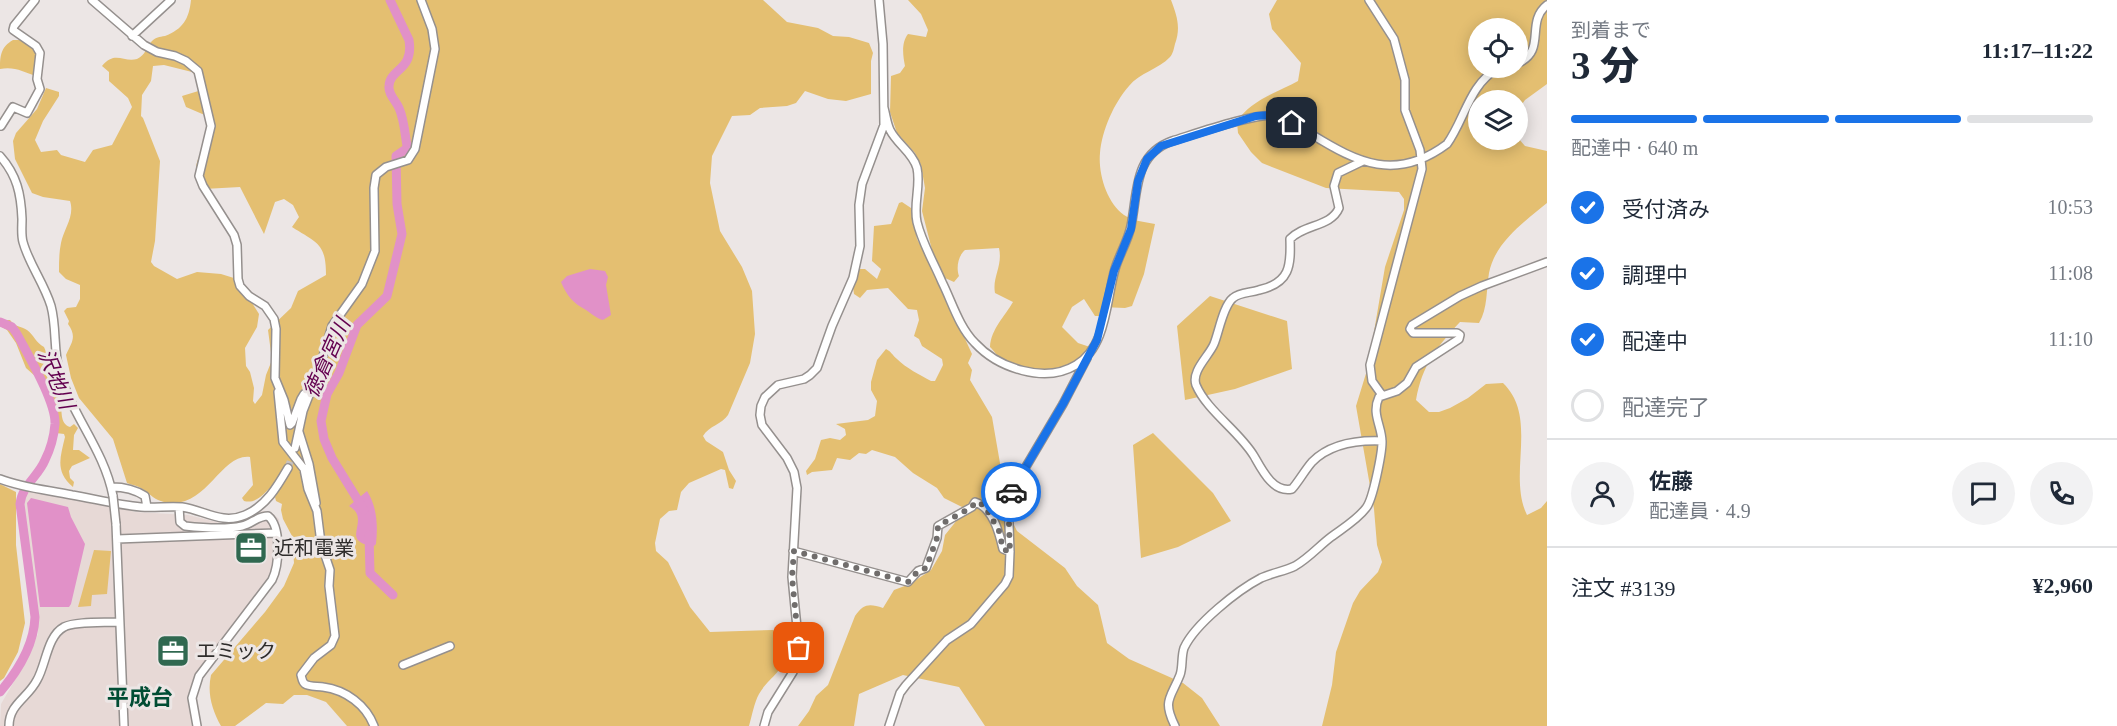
<!DOCTYPE html>
<html lang="ja">
<meta charset="utf-8">
<style>
:root{--surface:#fff;--page:#f2f2f3;--text:#1f2937;--muted:#747a83;--line:#e0e1e3;--accent:#1a73e8}
body{margin:0;font-family:"Times New Roman","Noto Sans JP",serif;background:var(--page);color:var(--text);height:100vh;display:flex;flex-direction:column;font-size:22px;white-space:nowrap}
*{box-sizing:border-box;margin:0}
p{font-size:20px;color:var(--muted)}
.icon{flex:none;width:33px;height:33px;fill:none;stroke:currentColor;stroke-width:2;stroke-linecap:round;stroke-linejoin:round}
.map{position:relative;flex:1;overflow:hidden}
.details{display:flex;flex-direction:column;background:var(--surface);width:570px}
.details>*{flex:none}
.controls{position:absolute;left:1468px;top:18px;display:grid;gap:12px}
.controls a{display:grid;place-items:center;width:60px;height:60px;border-radius:50%;background:var(--surface);box-shadow:0 3px 15px #0003;font-size:30px}
.pin{position:absolute;display:grid;place-items:center;width:51px;height:51px;color:#fff;margin:-26px;border-radius:12px;box-shadow:0 3px 9px #0006}
.courier{position:absolute;display:grid;place-items:center;width:60px;height:60px;margin:-30px;border:4px solid #1a73e8;border-radius:50%;background:#fff;color:#222;box-shadow:0 2px 8px #0007}
.headline em{font-style:normal;font-weight:800}
.headline div{display:flex;flex-direction:column-reverse}
.headline{display:flex;align-items:center;justify-content:space-between;height:102px;padding:0 24px}
h1{font-size:39px;font-weight:800;line-height:45px}
.bar{display:grid;grid-template-columns:repeat(4,1fr);gap:9px 6px;align-content:center;height:72px;padding:0 24px}
.bar i{height:8px;border-radius:4px;background:var(--line)}
.bar .on{background:var(--accent)}
.bar p{grid-column:span 4}
.line{display:flex;align-items:center;gap:15px;padding:0 24px;border-top:2px solid var(--line)}
.line div{flex:1}
.round{display:grid;place-items:center;flex:none;width:63px;height:63px;border-radius:32px;background:var(--page)}
ol{padding:0 24px;list-style:none}
li{display:flex;align-items:center;gap:18px;height:66px}
li p{margin-inline-start:auto}
li .icon{padding:6px;border-radius:50%;background:var(--accent);color:#fff;stroke-width:4}
li:last-child{color:var(--muted)}
li i{width:33px;height:33px;border:3px solid var(--line);border-radius:50%}
main{display:flex;flex:1;min-height:0}
.map>svg:first-child{display:block}
.built{fill:#e7d9d6}
.green{fill:#e4bf71;fill-rule:evenodd}
.water{fill:#e191c8}
.lines{fill:none;stroke-linecap:round;stroke-linejoin:round}
.river{stroke:#e191c8;stroke-width:9}
.minor-tunnel{stroke:#c6c1c0;stroke-width:7;stroke-dasharray:7 3.5;stroke-linecap:butt}
.minor-casing{stroke:#95908e;stroke-width:10}
.minor{stroke:#fff;stroke-width:7}
.minor-bridge-casing{stroke:#95908e;stroke-width:10;stroke-linecap:butt}
.minor-bridge{stroke:#fff;stroke-width:7}
.done{stroke:#706d6c;stroke-width:6;stroke-dasharray:0 10.8}
.route{stroke:#1a73e8;stroke-width:8}
.labels{text-anchor:middle;dominant-baseline:central;stroke-width:6;stroke-linejoin:round;paint-order:stroke}
.poi-label{font-size:20px;fill:#2e2c2b;stroke:#ece6e5;text-anchor:start}
.water-label{font-size:21px;font-style:italic;fill:#63004f;stroke:#ece6e5}
.quarter-label{font-size:22px;font-weight:bold;fill:#004d34;stroke:#ece6e5}
</style>
<main>
<div class="map">
<svg width="1547" height="726" viewBox="0 0 1547 726">
<rect width="100%" height="100%" fill="#ece6e5"/>
<!-- built -->
<path class="built" d="M27,491L95,502L125,508L134,512L188,515L225,524L246,521L262,511L271,512L279,519L282,562L279,576L207,671L199,684L196,707L201,726H0L1,704L26,661L38,634L37,613L22,502Z"/>
<!-- green -->
<path class="green" d="M191,0H763L787,22L818,28L833,36L849,37L869,43L873,53L871,61V94L846,101L828,99L805,91L796,103L787,106L760,108L750,115L732,116L712,156L710,183L720,231L742,267L752,291L755,334L750,363L728,415C722,424 709,426 703,436L706,441L723,452L729,470L736,481L733,489L729,488L725,470L721,469L689,483L681,492L677,510L669,511L660,519L655,543L656,551L668,562L690,607L710,632L773,630C782,635 784,639 784,649C785,674 770,675 759,694C754,703 752,716 749,726H347L326,702L307,695H294L283,704L266,703L235,726H221C212,710 207,693 211,675L265,612L284,586L294,563L292,536L283,519L281,510L282,504L276,501L275,497L279,490L273,485C264,493 257,504 244,501L242,498L253,485L250,457C220,453 206,512 164,502C155,500 151,495 144,490C139,486 132,485 127,483L113,439L79,398L71,378L66,355C72,342 77,337 68,324L69,321L64,311L67,308L76,307L80,299V285L66,279L59,272C59,262 59,252 61,243C64,228 75,216 70,201L43,197L32,193L15,159L13,141L16,133L37,109L46,88L59,92V96L43,121L35,140L41,152L57,150L61,155L85,162L93,150L112,145L132,107L128,98L109,81V72L102,66C115,50 124,63 137,59C146,55 146,47 152,41C156,37 159,37 165,36C183,29 189,19 191,0ZM164,65L192,72L205,85V89L182,96L186,107L207,116C208,122 210,130 208,135C201,161 188,161 204,189L240,187L264,234L275,202L284,199L293,205L299,217L292,227C317,243 326,243 326,275L298,291L291,308L268,330L272,360L266,375L262,395L255,404L253,401L254,388L250,372L246,366L245,348L257,327L259,314L237,279L221,274L197,272L177,279L154,266L151,262L155,241L160,161L143,118L141,116L142,95L151,81L153,66Z
M908,0H1171C1177,16 1181,27 1175,44C1174,48 1173,54 1170,57C1159,69 1139,73 1129,86C1114,103 1102,130 1100,153C1098,174 1107,203 1124,215C1133,221 1144,222 1155,224L1144,274L1132,306L1125,308L1102,307L1099,316H1095L1084,299L1072,307L1062,327L1078,343L1090,347C1077,374 1025,374 1003,360C998,357 994,351 990,347C991,329 1005,316 1013,302L995,293C992,277 1003,266 999,248L965,250C958,256 956,268 959,276L954,282L945,278L932,250L922,211L925,188L921,165L915,153L897,133L890,112L891,76L900,73L905,66C903,56 901,43 908,34L926,37L928,30L921,14Z
M1277,0H1547V84L1525,100L1518,110V100H1479V140L1518,138L1525,146L1547,151V203C1524,222 1495,242 1489,273C1486,290 1488,308 1479,323L1460,322C1437,347 1422,365 1416,400L1429,412H1439L1450,408L1468,398L1486,384L1503,383C1539,418 1507,474 1527,515L1541,508L1547,501V726H1322L1332,685L1336,652L1353,603L1360,591L1378,572L1382,562L1377,545L1374,509L1356,406L1368,367L1385,267L1404,210V199L1399,192L1326,188L1262,163L1251,152L1238,133L1237,122C1249,101 1278,92 1298,81L1301,63L1272,29L1269,14ZM1479,28H1518V68H1479Z
M13,40H20L37,49L36,76C24,72 14,66 0,69C0,55 1,47 13,40Z
M902,202L911,208L917,239L934,271L972,354L968,363L972,370L970,380L992,417L1009,515L1017,531L1065,568L1077,586L1098,605L1107,643L1129,659L1183,683L1202,698L1220,726H985L959,687L903,675L859,694L854,726H798L809,711L816,696L828,685L855,616C864,603 870,604 883,608L894,590L910,584L931,570L942,551L945,535L961,515L962,507L944,498L937,488L913,473L895,457L872,450L866,454L859,453L850,460L837,458L832,470L812,472L807,475L806,471L815,459L821,440L830,438L840,440L846,435L845,429L836,424L868,420L875,416L877,401L871,390V382L877,360L886,349C892,352 892,355 897,359C906,368 920,375 931,381H935L943,365L942,359L922,346L919,339L914,336L919,320L917,310L908,309L888,288L867,290L860,298L854,294L853,287L859,269H865L877,279L881,269L872,261L874,226L891,224L899,203Z
M1210,296L1287,321L1292,369L1235,389L1185,400L1177,326Z
M1,320H10C15,327 21,326 27,330C34,335 36,343 44,347C49,357 44,366 47,376C49,385 58,393 60,402C63,411 59,423 70,427L74,424L78,428L74,435L73,450H79L90,458L72,466L69,471L70,478L74,482L73,487C55,472 60,458 65,437L64,434L56,433V410L49,396L40,386L35,376L26,368L16,343L7,330L0,326Z
M1153,433L1213,493L1231,521L1178,547L1141,558L1133,445Z
M0,484L16,492V545L25,623L18,652L4,678L0,681Z
M94,550L111,551L107,594L92,595L91,606L78,607Z"/>
<!-- water -->
<path class="water" d="M590,269L605,271L608,277L606,285L611,315L603,320C596,318 592,314 586,310C573,303 567,296 561,282L567,276Z
M367,491C377,507 378,525 376,544L374,546C337,542 373,520 349,506Z
M31,498L68,507L71,517L85,544L71,604L69,607H40L27,503Z"/>
<g class="lines">
<!-- river -->
<path class="river" d="M0,322L12,327L17,334C28,355 56,402 55,424C54,436 50,450 45,460C38,477 22,485 20,504L35,617C34,646 18,671 0,692
M364,510L332,458L324,439L321,421L327,394L339,373L357,325L387,296L402,234L397,204L396,156L406,149L407,146C405,134 404,119 399,108C396,101 388,94 389,86C390,68 414,71 409,40L390,0
M369,535L370,573L393,595"/>
<!-- minor-tunnel -->
<path class="minor-tunnel" d="M288,468L294,450"/>
<defs>
<path id="minor" d="M92,0L144,45L157,52L175,56L186,61L198,71L211,126L199,176L203,186L234,235L237,245L238,279L240,286L249,296L265,306L274,319L276,329L275,378L284,400L290,425L292,423L301,399L304,394L309,395
M1369,0L1394,39L1405,80V110L1420,150L1422,169L1370,365L1372,381L1382,395
M132,36L171,0
M1518,63C1547,51 1525,22 1547,5
M884,108C886,115 887,124 890,130C897,144 913,153 917,168C921,186 913,204 917,222C922,243 934,263 942,282C952,302 959,327 975,343C998,368 1045,384 1076,365C1107,347 1106,300 1115,269C1119,255 1128,241 1131,226C1138,193 1133,155 1172,141C1192,135 1257,112 1274,116C1288,118 1300,127 1311,134C1358,163 1396,182 1447,144C1465,119 1469,85 1498,68
M1,126L13,107L27,113L40,89L37,79L40,53L36,46L13,30L14,26L35,0
M0,156C17,175 21,194 22,219C22,227 21,235 23,242C29,264 44,283 51,306C57,328 53,352 60,374C73,417 104,450 113,496
M1363,161L1338,173L1334,186L1339,208C1331,227 1304,224 1290,239C1291,266 1290,283 1259,290C1250,293 1240,292 1233,298C1223,306 1219,332 1214,344C1209,356 1191,371 1196,385C1207,411 1239,431 1254,456C1262,470 1273,493 1292,489C1299,481 1305,470 1312,462C1330,444 1358,440 1382,441
M278,392L283,442L304,469L308,489L317,511L321,543L330,570L329,586L335,636L331,645L314,658L301,675C302,678 302,682 305,684C309,687 318,686 323,687C346,690 366,705 374,726
M299,432L309,464L316,503
M295,448L303,411L319,370L332,326L362,284L375,251L374,188L376,175L386,167L408,160L415,149L435,49L432,29L421,0
M0,479C23,488 48,490 72,495C95,499 118,505 141,507C154,508 168,506 182,507C204,510 222,525 245,515C266,506 277,487 288,468
M112,487C124,487 134,489 145,496L147,507
M179,507L180,522L185,526C203,528 224,530 242,526C252,524 257,516 268,516C282,527 279,566 272,580L199,676L192,698L197,726
M116,524L124,726
M117,539L276,533
M793,551L908,582L918,571L926,568L937,538L938,526L972,507L975,502C993,508 999,532 1003,549L1010,552
M403,665L450,646
M9,726C9,704 28,698 37,680C46,665 47,636 64,627C76,621 105,623 119,622
M764,726L768,712L793,672L799,648L792,577L797,488L794,472L787,458L762,425L760,415L761,406L765,397L778,385L804,379L810,375L817,368L832,326L853,278L860,246L859,205L862,184L884,125L883,44L879,0
M889,726L900,693L906,685L947,640L971,624L1005,584L1009,576L1010,552L1008,497L1063,404L1087,358
M1175,726C1162,700 1171,698 1180,675C1183,667 1181,657 1184,648C1195,624 1238,590 1261,578C1272,573 1285,571 1295,566C1309,558 1319,546 1331,537C1343,528 1357,520 1366,508C1373,500 1382,453 1382,442C1382,426 1371,414 1379,397L1397,391L1407,383L1416,367L1459,339L1460,335L1457,333H1413L1410,329L1412,325L1460,296L1482,286L1547,262"/>
</defs>
<!-- minor casing -->
<use href="#minor" class="minor-casing"/>
<!-- minor -->
<use href="#minor" class="minor"/>
<defs>
<path id="minor-bridge" d="M113,496L116,524"/>
</defs>
<!-- minor-bridge casing -->
<use href="#minor-bridge" class="minor-bridge-casing"/>
<!-- minor-bridge -->
<use href="#minor-bridge" class="minor-bridge"/>
</g>
<g class="lines">
<!-- done -->
<path class="done" d="M799,648L792,577L794,551L908,582L918,571L926,568L937,538L938,526L972,507L975,502L984,505L999,531L1003,549L1010,552L1008,496L1011,492"/>
<!-- route -->
<path class="route" d="M1011,492L1063,404L1097,340L1114,271L1131,229L1138,181L1147,159L1161,146L1256,116L1274,115L1292,123"/>
</g>
<!-- icons -->
<defs>
<symbol id="office-square" viewBox="-11 -11 22 22"><rect x="-9" y="-9" width="18" height="18" rx="4" fill="#306850" stroke="#ece6e5"/><path d="M-6-3h4V-5.5h4V-3h4V5H-6ZM-1-4.5V-3h2v-1.5ZM-6 0V1H6V0Z" fill="#fff"/></symbol>
</defs>
<g fill-rule="evenodd">
<use href="#office-square" x="232" y="529" width="38" height="38"/>
<use href="#office-square" x="154" y="632" width="38" height="38"/>
</g>
<g class="labels">
<!-- poi labels -->
<g class="poi-label">
<text x="274" y="548">近和電業</text>
<text x="196" y="651">エミック</text>
</g>
<!-- water labels -->
<g class="water-label">
<text transform="translate(327 358) rotate(-66)">徳倉宮川</text>
<text transform="translate(56 379) rotate(68)">沢地川</text>
</g>
<!-- quarter labels -->
<g class="quarter-label">
<text x="140" y="697">平成台</text>
</g>
</g>
</svg>
<div class="controls">
<a><svg class="icon" aria-label="locate" viewBox="0 0 24 24"><circle cx="12" cy="12" r="6"/><path d="M12 2v4M12 18v4M2 12h4M18 12h4"/></svg></a>
<a><svg class="icon" aria-label="layers" viewBox="0 0 24 24"><path d="M12 4l9 5-9 5-9-5zM3 14l9 5 9-5"/></svg></a>
</div>
<div class="pin" style="left:799px;top:648px;background:#ea580c"><svg class="icon" aria-label="bag" viewBox="0 0 24 24"><path d="M5 8h14l-1 12H6zM9 8a3 3 0 0 1 6 0"/></svg></div>
<div class="pin" style="left:1292px;top:123px;background:#1f2937"><svg class="icon" aria-label="home" viewBox="0 0 24 24"><path d="M3 11l9-7 9 7M6 9v11h12V9"/></svg></div>
<div class="courier" style="left:1011px;top:492px"><svg class="icon" aria-label="car" viewBox="0 0 24 24"><path d="M5 17H2v-5l4-1 3-4h7l3 4 3 1v5h-3M9 17h6M6 11h13"/><circle cx="7" cy="17" r="2"/><circle cx="17" cy="17" r="2"/></svg></div>
</div>
<section class="details">
<div class="headline"><div><h1>3 分</h1><p>到着まで</p></div><em>11:17–11:22</em></div>
<div class="bar"><i class="on"></i><i class="on"></i><i class="on"></i><i></i><p>配達中 · 640 m</p></div>
<ol>
<li><svg class="icon" aria-label="check" viewBox="0 0 24 24"><path d="M5 12l5 5 9-10"/></svg>受付済み<p>10:53</p></li>
<li><svg class="icon" aria-label="check" viewBox="0 0 24 24"><path d="M5 12l5 5 9-10"/></svg>調理中<p>11:08</p></li>
<li><svg class="icon" aria-label="check" viewBox="0 0 24 24"><path d="M5 12l5 5 9-10"/></svg>配達中<p>11:10</p></li>
<li><i></i>配達完了</li>
</ol>
<div class="line" style="height:108px"><a class="round"><svg class="icon" aria-label="person" viewBox="0 0 24 24"><circle cx="12" cy="8" r="4"/><path d="M4 21q1-7 8-7t8 7"/></svg></a><div><b>佐藤</b><p>配達員 · 4.9</p></div><a class="round"><svg class="icon" aria-label="chat" viewBox="0 0 24 24"><path d="M4 5h16v11H9l-5 4z"/></svg></a><a class="round"><svg class="icon" aria-label="phone" viewBox="0 0 24 24"><path d="M5 4h4l2 5-3 2q2 4 5 5l2-3 5 2v4C11 20 4 13 5 4z"/></svg></a></div>
<div class="line" style="height:78px"><div>注文 #3139</div><b>¥2,960</b></div>
</section>
</main>
